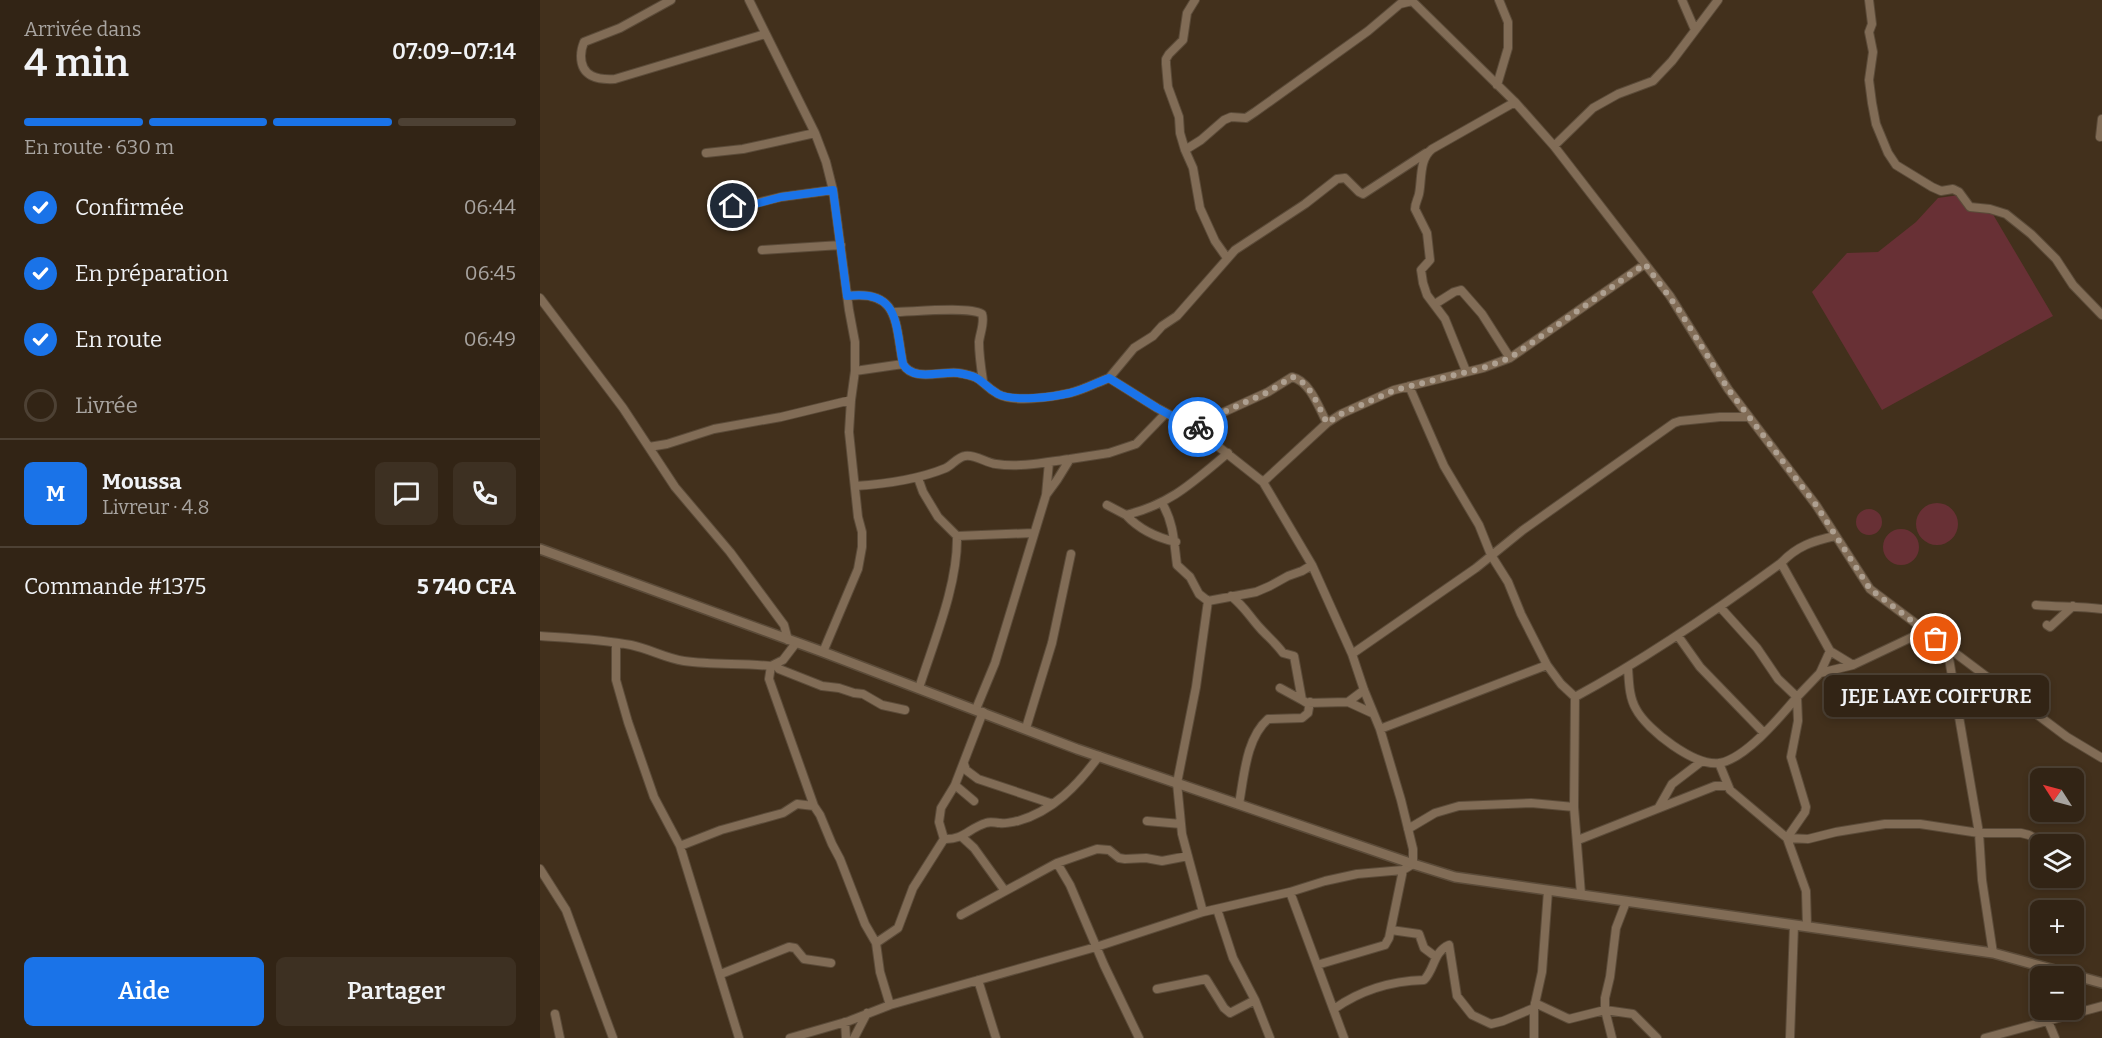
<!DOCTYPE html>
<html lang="fr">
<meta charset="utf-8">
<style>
:root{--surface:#322415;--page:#3d3022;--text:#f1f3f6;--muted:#a8a4a0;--line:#4d4134;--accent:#1a73e8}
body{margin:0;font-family:Bitter,serif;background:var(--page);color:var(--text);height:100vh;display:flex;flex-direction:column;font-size:22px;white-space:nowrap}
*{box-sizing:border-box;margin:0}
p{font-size:20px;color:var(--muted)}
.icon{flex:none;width:33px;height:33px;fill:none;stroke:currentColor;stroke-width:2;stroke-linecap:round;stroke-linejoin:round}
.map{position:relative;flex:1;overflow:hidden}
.panel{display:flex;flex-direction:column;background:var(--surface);width:540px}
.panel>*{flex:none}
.needle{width:39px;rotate:306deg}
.buttons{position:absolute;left:1490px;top:768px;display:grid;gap:12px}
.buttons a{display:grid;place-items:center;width:54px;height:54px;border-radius:9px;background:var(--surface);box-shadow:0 3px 9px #0003,0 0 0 2px var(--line);font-size:30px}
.pin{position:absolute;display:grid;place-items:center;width:51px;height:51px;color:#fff;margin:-26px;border:3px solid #fff;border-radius:50%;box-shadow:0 2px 6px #0007}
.courier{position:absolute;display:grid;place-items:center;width:60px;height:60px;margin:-30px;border:4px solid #1a73e8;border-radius:50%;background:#fff;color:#222;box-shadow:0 2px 8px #0007}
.bubble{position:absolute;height:42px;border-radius:9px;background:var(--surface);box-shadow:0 3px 9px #0003,0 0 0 2px var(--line);font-size:20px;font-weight:600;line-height:42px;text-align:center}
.summary em{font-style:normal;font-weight:600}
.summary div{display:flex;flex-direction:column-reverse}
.summary{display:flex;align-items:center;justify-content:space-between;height:102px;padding:0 24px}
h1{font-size:39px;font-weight:600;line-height:45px}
.bar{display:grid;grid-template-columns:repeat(4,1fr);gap:9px 6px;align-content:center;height:72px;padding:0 24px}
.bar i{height:8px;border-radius:4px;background:var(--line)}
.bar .current{background:var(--accent)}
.bar p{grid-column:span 4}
.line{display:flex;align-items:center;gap:15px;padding:0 24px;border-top:2px solid var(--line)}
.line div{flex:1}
.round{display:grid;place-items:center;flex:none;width:63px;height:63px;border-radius:9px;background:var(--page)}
ol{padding:0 24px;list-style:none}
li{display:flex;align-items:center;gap:18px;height:66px}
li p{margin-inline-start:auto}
li .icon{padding:6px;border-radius:50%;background:var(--accent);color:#fff;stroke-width:4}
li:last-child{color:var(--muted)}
li i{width:33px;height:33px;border:3px solid var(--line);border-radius:50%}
.button{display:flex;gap:12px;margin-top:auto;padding:12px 24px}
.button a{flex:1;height:69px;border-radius:9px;background:var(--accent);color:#fff;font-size:24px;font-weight:600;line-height:69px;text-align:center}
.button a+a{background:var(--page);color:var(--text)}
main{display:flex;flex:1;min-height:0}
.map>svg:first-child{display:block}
.green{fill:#683035}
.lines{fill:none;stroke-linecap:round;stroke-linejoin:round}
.minor-casing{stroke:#5b4b39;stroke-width:10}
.tertiary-casing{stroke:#5b4b39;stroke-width:12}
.minor{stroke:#816c56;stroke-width:8}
.tertiary{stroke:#816c56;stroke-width:9}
.done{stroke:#aea091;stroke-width:6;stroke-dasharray:0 10.8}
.route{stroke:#1a73e8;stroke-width:8}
</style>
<main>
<section class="panel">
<div class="summary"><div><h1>4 min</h1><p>Arrivée dans</p></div><em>07:09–07:14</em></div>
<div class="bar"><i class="current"></i><i class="current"></i><i class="current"></i><i></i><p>En route · 630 m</p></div>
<ol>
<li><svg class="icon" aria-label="check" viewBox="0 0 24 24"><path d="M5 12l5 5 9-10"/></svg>Confirmée<p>06:44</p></li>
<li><svg class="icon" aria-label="check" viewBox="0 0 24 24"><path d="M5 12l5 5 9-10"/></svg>En préparation<p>06:45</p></li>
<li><svg class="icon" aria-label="check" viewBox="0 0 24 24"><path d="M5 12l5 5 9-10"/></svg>En route<p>06:49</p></li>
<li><i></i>Livrée</li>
</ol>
<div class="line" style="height:108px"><b class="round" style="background:var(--accent);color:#fff">M</b><div><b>Moussa</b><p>Livreur · 4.8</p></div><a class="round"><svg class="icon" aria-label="chat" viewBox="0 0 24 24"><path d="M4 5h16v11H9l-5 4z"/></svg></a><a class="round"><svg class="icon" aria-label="phone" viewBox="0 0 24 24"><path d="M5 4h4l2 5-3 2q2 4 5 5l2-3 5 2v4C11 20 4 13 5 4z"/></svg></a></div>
<div class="line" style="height:78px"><div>Commande #1375</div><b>5 740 CFA</b></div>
<div class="button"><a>Aide</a><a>Partager</a></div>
</section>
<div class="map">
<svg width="1562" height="1038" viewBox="0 0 1562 1038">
<rect width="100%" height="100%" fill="#42301c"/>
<!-- green -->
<path class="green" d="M1419,195L1429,209L1451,211L1513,316L1342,410L1272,292L1307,253L1338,252L1376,222L1398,198Z
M1376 524a21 21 0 1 1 42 0a21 21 0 1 1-42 0Z
M1316 522a13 13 0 1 1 26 0a13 13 0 1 1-26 0Z
M1343 547a18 18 0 1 1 36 0a18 18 0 1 1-36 0Z"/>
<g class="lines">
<defs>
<path id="minor" d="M131,0L80,28L44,42C42,47 41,51 41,56C41,77 58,80 75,79L225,34
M209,0L275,133L286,162L293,190L309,310L315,342V371L311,400L309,432L318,517L322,532V547L318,569L283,652
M655,0L647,13L643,40L629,54L626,59V64L628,87L639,117L640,133L645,150L653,168L660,208L675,241L687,258
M871,0L975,102L1014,146L1130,296L1188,389L1276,505L1330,589L1527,737L1562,758
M1142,0L1155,30
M1329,0L1332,24L1329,32L1333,52L1329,80L1332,103L1336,124L1348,153L1356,165L1392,187L1401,191L1413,189L1419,192L1430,207L1450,209L1466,214L1491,234L1516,259L1533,285L1562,315
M957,85L968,48V22L959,0
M1560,137L1562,119
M1014,146L1053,108L1078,94L1113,81L1132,61L1178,0
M645,150L661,140L684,120L691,117L706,118L715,112L828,31L860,4L872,1
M166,153L203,149L275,133
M178,207L208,205L241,197L293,190
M222,250L301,245
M0,298L83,408L135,487L190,552L244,625L248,640
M895,304L914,292L921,290L942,314L970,358
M353,312C372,312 428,306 442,314C445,322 440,333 439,342C439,355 441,368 443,381
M315,371L363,364
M926,371L905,319L887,295L883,283L881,270L890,260L887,233L875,209C875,203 878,199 879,194C882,180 879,159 892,149L975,102
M569,378L594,348L613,336L622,326L637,316L695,250L765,204L797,179L805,178L819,192L823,194L886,153
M869,386L904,466L939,525L951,555L968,582L981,614L1007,665L1021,684L1035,697L1034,807L1041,894
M656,429L673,417L728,392L752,377C770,381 779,408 787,423
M109,447L127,444L174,429L241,417L311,400
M378,478L383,492L398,517L417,536C418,585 394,641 379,688
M723,482L787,423L801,414L854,390L943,368L970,358L1105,264
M315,486C346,484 377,480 406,468C412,465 418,457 425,456C435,454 446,463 456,464C480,468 507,462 530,459
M506,495L509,462
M622,503C634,523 634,543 637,565L650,577L659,594L668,601L716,592L730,586L748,576L762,571L772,565
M567,505L586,515C631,504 653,482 688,453
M586,515C599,529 618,538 636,542
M417,536L493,533
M1241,563L1290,651L1313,665
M691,596C705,607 709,616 720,628C728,637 736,643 743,653L754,656L762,700L767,703L808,702L824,690
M1496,605C1518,607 1540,606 1562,609
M1507,625L1510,627L1533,606
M0,636C31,638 61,639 91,645C110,649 125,658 144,661C173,665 202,663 231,666L243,660L256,643
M1138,636L1160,667L1224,733
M76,643V680L88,722L114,797L140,846L181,830L243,813L257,804L274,806L280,815L292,844L300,859L325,924L336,943
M1407,647L1439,833L1442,880L1453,953
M812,654L936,568L983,530L1134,423L1140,421L1180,417H1209
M236,665L239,669L282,686L299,688L314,693L323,694L342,705L365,710
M231,666L229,679L274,806
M1088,668C1089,682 1089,697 1096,709C1107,730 1155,767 1180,763C1206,758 1240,717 1257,697L1238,679L1217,648L1180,607
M1280,673L1313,665L1385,631
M740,688L762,700
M1035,697C1107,658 1174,612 1241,563C1257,546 1273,541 1295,536
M808,702L832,713
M436,709L455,663L506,495L517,480L530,459L569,453L596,444L626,413
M486,728L512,643L531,554
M840,729L1007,665
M1179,763L1190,790L1247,838L1268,839L1296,832L1345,824H1380L1439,833H1481L1489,835L1506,844
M424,764L426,770L438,779L513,804
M415,785L434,801
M699,804C704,777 706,738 728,719L762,718L768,713L770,702
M1119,807L1132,784L1162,761
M607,821L641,824
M868,829L895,813L919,806L991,803L1034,807
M422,837L434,848L465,891
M404,839C424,840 429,828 446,823C451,821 455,823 460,823C465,824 472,822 478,821C513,811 538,785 559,756
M1038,840L1175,786H1187
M140,846L199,1038
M517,863L530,885L564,965L599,1038
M0,869L26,910L73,1038
M750,892L804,1038
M677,909L693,958L715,1000L730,1038
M663,912L642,834L637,783L656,687L668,601
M421,915L517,863L557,849L569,850L579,858L585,859L606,858L622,861L648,856
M1267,926L1266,891L1247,838L1265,812L1266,807L1251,757L1258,721L1257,697L1280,673L1290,651
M851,930L879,934L884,948L896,957
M777,965L845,945L849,938L863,870
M181,974L249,947L255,948L264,959L291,963
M438,980L456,1038
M617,989L666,979L684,1008L690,1013L715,1000
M995,1003L1029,1019L1065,1010L1093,1014L1117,1038
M350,1005L340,972L336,943L358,928L373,888L404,839L399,822L401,808L415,785L443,712
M794,1009C822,989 851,981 884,980C895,969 893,952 909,945L917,996L932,1015L951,1024L963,1021L994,1008
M15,1014L20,1038
M1508,1021L1515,1038
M305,1022L306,1038
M250,1038L309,1021L350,1005L556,947L663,912L750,892L785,881L817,874L863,870L873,864V849L861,800L840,729L824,690L812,654L772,565L723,482L656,429L617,408L569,378C556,383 543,390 530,393C513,397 474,403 458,394C439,383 445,377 418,373C401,371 373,382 363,364C355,324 360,289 307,296
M314,1038L327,1013
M994,1038V1008L1002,972L1008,891
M1072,1038L1065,1010V998L1070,977L1076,928L1086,902
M1250,1038L1254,925
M1445,1038L1562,1006"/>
<path id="tertiary" d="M0,549L283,652L537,749L873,864L915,877L1453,953L1562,983"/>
</defs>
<!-- minor casing -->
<use href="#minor" class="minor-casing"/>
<!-- tertiary casing -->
<use href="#tertiary" class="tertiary-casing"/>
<!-- minor -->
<use href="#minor" class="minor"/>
<!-- tertiary -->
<use href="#tertiary" class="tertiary"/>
</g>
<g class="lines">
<!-- done -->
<path class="done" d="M658,427L673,417L728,392L752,377C770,381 779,408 787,423L801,414L855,390L943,368L970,358L1105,264L1139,310L1188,389L1276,505L1330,589L1396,639"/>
<!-- route -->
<path class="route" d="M193,206H208L241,197L293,190L307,296C360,289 355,324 363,364C373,382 401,371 418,373C445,377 439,383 458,394C474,402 513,397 530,393C543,390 556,383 569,378L617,408L656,429L658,427"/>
</g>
</svg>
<div class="buttons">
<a><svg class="needle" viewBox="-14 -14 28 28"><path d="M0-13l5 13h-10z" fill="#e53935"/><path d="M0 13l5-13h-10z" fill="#a8a4a0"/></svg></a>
<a><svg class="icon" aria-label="layers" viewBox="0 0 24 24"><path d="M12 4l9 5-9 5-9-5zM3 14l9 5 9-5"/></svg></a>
<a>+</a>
<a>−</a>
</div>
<div class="pin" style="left:1396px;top:639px;background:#ea580c"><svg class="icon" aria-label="bag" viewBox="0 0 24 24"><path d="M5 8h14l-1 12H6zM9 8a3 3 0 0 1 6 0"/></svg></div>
<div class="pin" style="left:193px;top:206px;background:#1f2937"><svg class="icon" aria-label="home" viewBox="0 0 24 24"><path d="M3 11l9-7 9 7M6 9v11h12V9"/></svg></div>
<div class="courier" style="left:658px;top:427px"><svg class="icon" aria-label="bike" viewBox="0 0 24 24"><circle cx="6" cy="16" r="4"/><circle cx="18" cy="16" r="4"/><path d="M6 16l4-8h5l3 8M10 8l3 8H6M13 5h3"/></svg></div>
<div class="bubble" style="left:1284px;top:675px;width:225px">JEJE LAYE COIFFURE</div>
</div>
</main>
